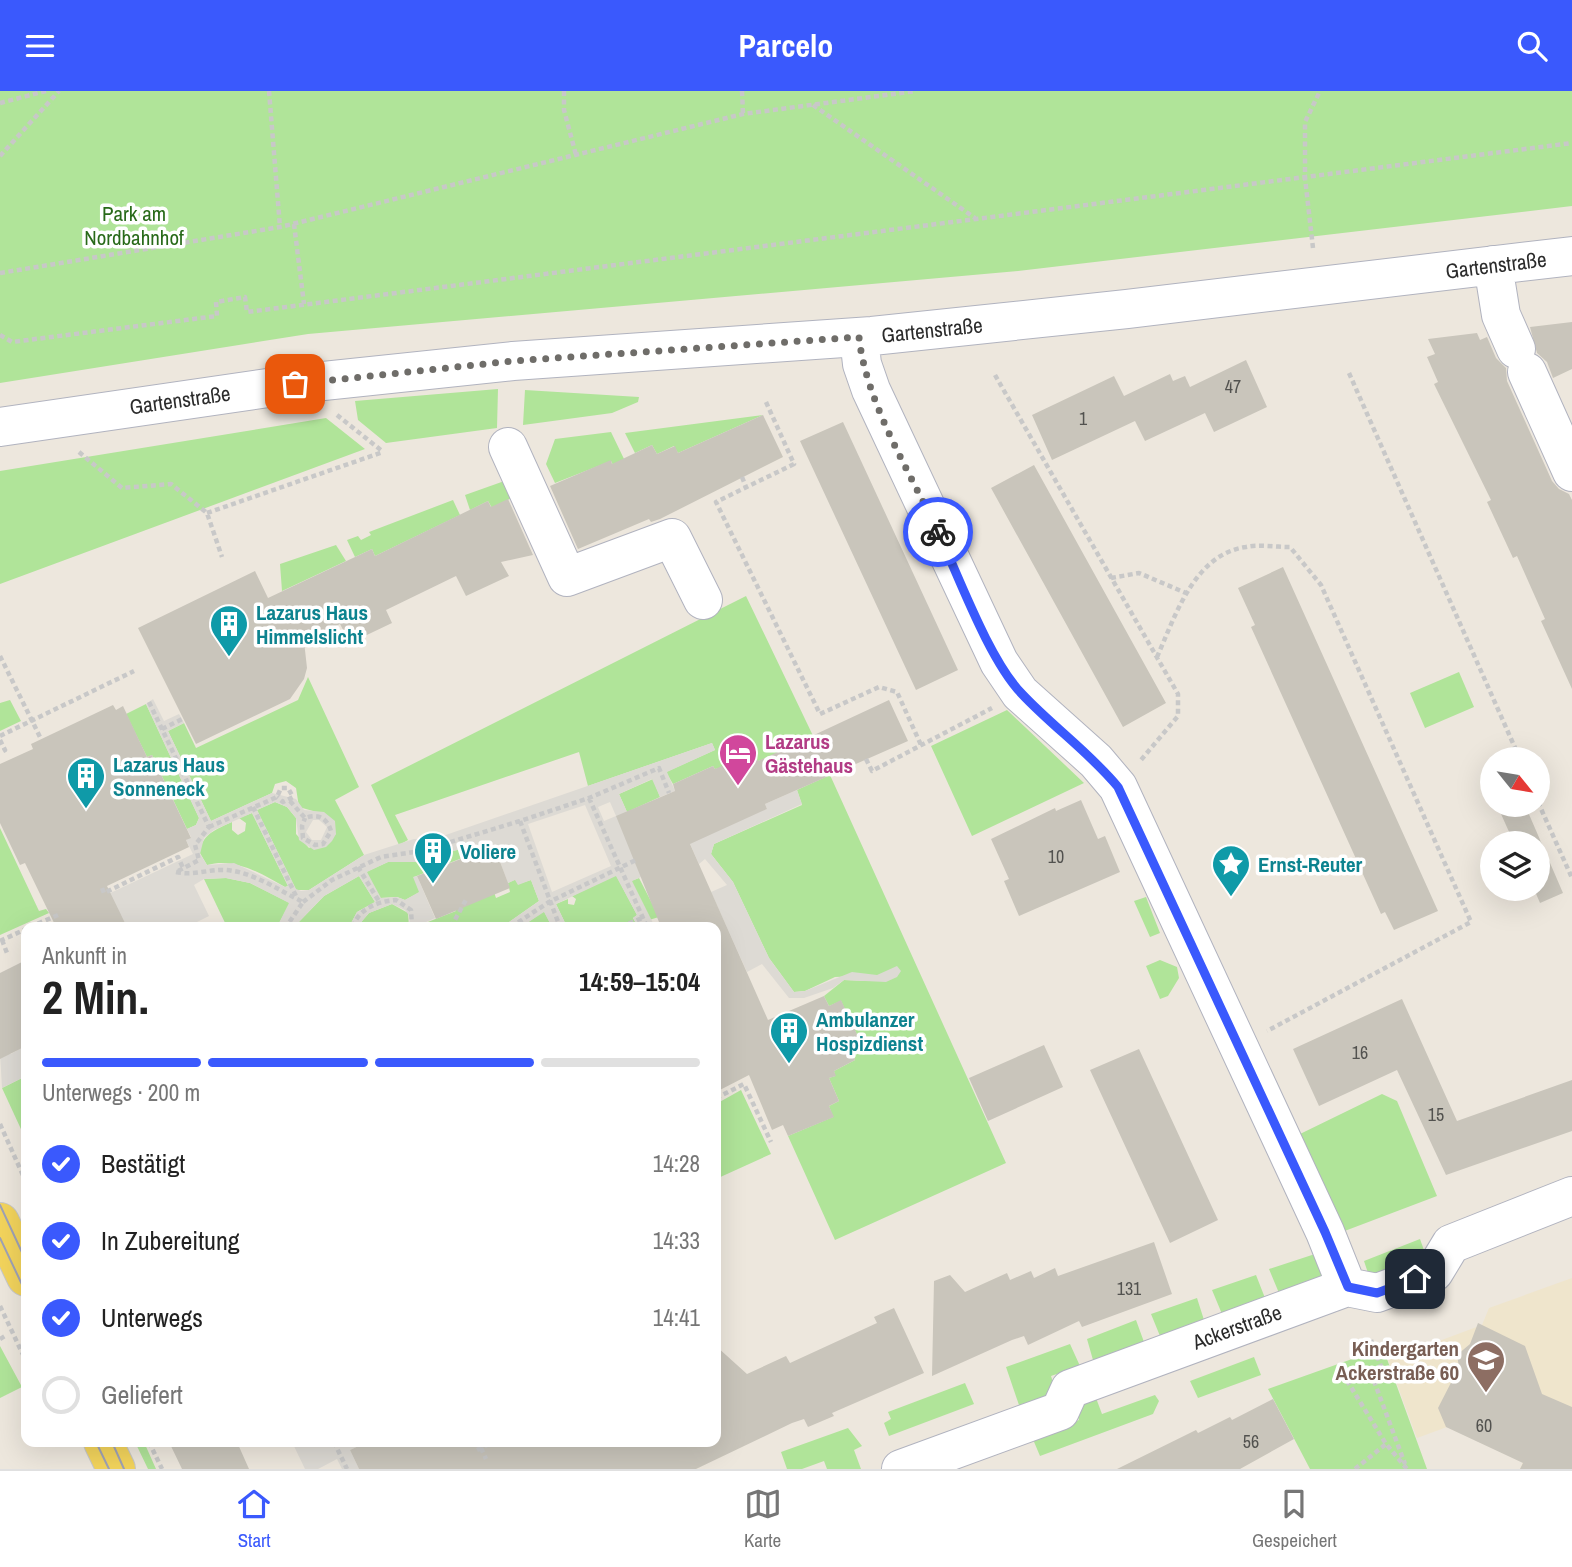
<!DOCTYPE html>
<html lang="de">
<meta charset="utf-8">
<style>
:root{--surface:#fff;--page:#f6f6f6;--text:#222;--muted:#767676;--line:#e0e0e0;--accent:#3a59fd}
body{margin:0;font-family:"Archivo Narrow",sans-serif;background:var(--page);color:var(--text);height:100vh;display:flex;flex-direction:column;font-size:26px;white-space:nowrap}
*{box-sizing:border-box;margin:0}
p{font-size:23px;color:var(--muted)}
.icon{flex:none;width:38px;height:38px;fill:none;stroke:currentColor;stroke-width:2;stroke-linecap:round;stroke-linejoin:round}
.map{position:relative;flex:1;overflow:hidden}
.side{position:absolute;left:21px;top:831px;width:700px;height:525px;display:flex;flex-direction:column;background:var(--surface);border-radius:14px;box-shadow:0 7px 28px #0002}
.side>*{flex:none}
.needle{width:46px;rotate:120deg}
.tools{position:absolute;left:1480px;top:656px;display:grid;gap:14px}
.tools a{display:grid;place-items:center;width:70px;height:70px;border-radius:50%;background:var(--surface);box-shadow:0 7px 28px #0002;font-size:35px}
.pin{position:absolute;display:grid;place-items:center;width:60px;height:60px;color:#fff;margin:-30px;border-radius:14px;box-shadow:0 4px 10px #0006}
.courier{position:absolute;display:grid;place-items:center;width:70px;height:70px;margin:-35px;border:5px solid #3a59fd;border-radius:50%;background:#fff;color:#222;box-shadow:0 2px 9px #0007}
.head em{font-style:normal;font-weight:800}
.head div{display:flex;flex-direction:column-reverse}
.head{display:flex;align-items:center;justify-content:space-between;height:119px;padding:0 21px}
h1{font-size:46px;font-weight:800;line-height:52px}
.bar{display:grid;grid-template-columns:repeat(4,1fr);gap:10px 7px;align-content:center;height:84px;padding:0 21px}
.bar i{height:9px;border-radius:5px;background:var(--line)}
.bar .on{background:var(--accent)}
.bar p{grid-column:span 4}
ol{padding:0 21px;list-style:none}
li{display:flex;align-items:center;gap:21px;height:77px}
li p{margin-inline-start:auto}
li .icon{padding:7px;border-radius:50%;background:var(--accent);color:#fff;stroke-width:4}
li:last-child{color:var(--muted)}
li i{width:38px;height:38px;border:4px solid var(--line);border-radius:50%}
header{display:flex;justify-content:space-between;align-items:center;height:91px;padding:0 21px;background:var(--accent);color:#fff;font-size:32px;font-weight:800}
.menu{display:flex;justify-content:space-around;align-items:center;height:98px;border-top:2px solid var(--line);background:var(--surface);font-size:19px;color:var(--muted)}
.menu a{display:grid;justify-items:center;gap:4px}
.menu .on{color:var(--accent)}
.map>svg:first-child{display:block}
.education{fill:#efe5cc}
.green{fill:#b0e499}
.plaza{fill:#dddad4;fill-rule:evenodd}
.building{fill:#c9c5bb}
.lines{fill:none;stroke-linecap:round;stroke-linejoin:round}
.minor-casing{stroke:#b1b3bf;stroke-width:40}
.major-casing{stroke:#c8c8c8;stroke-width:40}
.path{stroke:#c8c8c8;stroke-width:4.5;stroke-dasharray:5 3.5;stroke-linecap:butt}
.minor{stroke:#fff;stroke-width:38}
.major{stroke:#f3d45c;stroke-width:38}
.tram{stroke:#9fa2b6;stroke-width:2}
.done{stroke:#6f6d69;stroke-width:7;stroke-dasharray:0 12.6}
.route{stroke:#3a59fd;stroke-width:9}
.labels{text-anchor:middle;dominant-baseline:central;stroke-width:7;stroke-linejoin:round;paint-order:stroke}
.number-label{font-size:18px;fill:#52524f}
.park-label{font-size:21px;fill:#286a19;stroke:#fff}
.street-label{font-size:21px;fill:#2b2b2b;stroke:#fff}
.culture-label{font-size:21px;font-weight:bold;fill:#0d838f;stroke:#fff;text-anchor:start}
.hotel-label{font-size:21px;font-weight:bold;fill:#b23c85;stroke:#fff;text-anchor:start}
.education-label{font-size:21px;font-weight:bold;fill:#785e54;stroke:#fff;text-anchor:end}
</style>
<header><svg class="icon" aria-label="menu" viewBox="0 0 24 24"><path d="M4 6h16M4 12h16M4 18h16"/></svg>Parcelo<svg class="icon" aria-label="search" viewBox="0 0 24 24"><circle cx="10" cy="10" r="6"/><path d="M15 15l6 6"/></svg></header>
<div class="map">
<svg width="1572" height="1378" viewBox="0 0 1572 1378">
<rect width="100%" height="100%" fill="#ede7dd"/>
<!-- education -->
<path class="education" d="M1572,1187V1378H1520L1523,1371L1447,1336L1417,1347L1388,1269L1482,1234L1489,1217Z"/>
<!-- green -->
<path class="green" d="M0,0H1572V115L1018,180L308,243L0,292Z
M498,298L497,337L386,352L358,329L355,310Z
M525,299L639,306L638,311L612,322L523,334Z
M763,324L678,362L674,355L657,363L652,354L635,362L625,342Z
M326,327L365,358L0,493V380Z
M611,341L625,370L614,376L611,370L555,392L546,373L555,348Z
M510,388L517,404L492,417L488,410L470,419L465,404Z
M453,409L460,424L375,465L372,458L355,466L347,449L358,445L361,449L371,444L369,441Z
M336,454L346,470L282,500L280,473Z
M746,505L816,651L758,670L715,678L713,675L673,693L666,681L715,659L712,652L588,695L579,661L395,724L408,749L399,754L371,694Z
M1459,581L1474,616L1425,637L1410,602Z
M308,586L359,696L335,709L364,764L309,799H296L257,719L275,711L287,716L296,727V743L309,757L336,743L313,720L299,716L296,697L286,690L275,693L272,702L211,730L168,640L184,632L196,657L298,609Z
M10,609L21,630L0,640V612Z
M146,613L199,727L196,734L187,738L152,664L147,666L126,623Z
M1007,619L1084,692L972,745L931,655Z
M830,684L1006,1072L835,1149L788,1045L833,1026L829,1015L839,1010L829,987L835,985L834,980L855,969L851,959L862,954L841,910L829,915L824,905L844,889L866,890L877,884L835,886L805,900L794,901L769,867L733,791L711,763L714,753L802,714L797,699Z
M653,688L660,706L627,721L619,703Z
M252,722L288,795L285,796C262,783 235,766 207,774L200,762C201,743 217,738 232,731V739L238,744L245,740L246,732L239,727Z
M0,737L39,820L46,818L49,822L0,844Z
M483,753L490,756L414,786L420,801L405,809L397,806L380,807L366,781L388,771H422L444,762Z
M616,784L637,824L633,827L638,836H567L556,813L568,808V813L574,814L576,808L572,805Z
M359,785L375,811L357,821L349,836H294L324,805Z
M226,787L250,792L290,812L277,836H227L204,788Z
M639,787L659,826L649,829L631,790Z
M516,788L518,793L531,789L539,810L502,836H415L456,820L449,804L490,789L496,807L510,801L508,792Z
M1146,806L1160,842L1150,846L1134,810Z
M392,813L408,822L409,836H357L369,822Z
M544,820L552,836H521Z
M1160,869L1177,876L1179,887L1168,905L1160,908L1146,875Z
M26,985V1049L2,997Z
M741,999L771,1063L716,1088V1013Z
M1382,1003L1397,1010L1437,1105L1342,1141L1300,1043Z
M1420,1148L1425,1162L1420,1174L1380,1188L1368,1182L1364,1170Z
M1315,1163L1322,1186L1279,1202L1269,1178Z
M1256,1184L1265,1207L1222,1223L1212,1199Z
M1197,1207L1204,1229L1160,1245L1151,1223Z
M1136,1229L1144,1251L1093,1269L1087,1248Z
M1070,1253L1080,1275L1051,1285L1054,1294L1048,1310L1021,1320L1006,1276Z
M0,1255L22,1296L0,1307Z
M1383,1257L1427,1378H1310L1268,1298Z
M1254,1266L1261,1284L1198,1307L1190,1290Z
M965,1292L974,1313L889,1345L884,1332L891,1328L888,1321Z
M1093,1299L1102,1323L1155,1304L1159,1310L1153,1323L1040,1365L1032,1346L1079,1329L1076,1319Z
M848,1337L862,1355L854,1359L861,1378H827L824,1370L802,1378H787L781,1361Z
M135,1351H144L156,1378H148Z"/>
<!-- plaza -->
<path class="plaza" d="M153,608L164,630L179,623L182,628L184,632L168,640L211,730L272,702L296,708L304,719L324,721L335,730L336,743L332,750L326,756L314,759L299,749L296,727L287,716L275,711L257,719L296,798L301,800L309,799L364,764L414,748L437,747L712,652L715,659L667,681L675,700L660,706L652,688L619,703L627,721L641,786L632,790L655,836H638L633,827L637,824L616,785L556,813L567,836H552L544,821L521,836H502L539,810L531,789L518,794L515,789L508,792L494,755L483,753L444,762L422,771H388L367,781L381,807L397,806L405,809L419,801L413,786L417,785L435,827L415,836H409L410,826L405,819L392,813L369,822L357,836H349L357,821L375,811L359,785L324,805L294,836H277L289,812L250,792L226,787L204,788L194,794L209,825L197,831L199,836H127L121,824L112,829L102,806L193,763L186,749L191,746L187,738L196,734L199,727L146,613ZM610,711L616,725L604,730L598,716ZM585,714L611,775L552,801L528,733ZM252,722L288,795L285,796L234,772L207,774L200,763L204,747L214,739ZM313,729H319L327,736L321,749H312L306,741Z
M797,699L802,713L714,753L711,763L733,791L769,867L794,901L805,900L852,881L877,884L897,875L901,880L897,886L886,891L844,889L833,897L804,907H789L762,873L747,881L711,801L727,794L705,768L699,773L687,746L767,718L765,713Z
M26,949V985L2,997L0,962L11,963L23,956Z
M292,1351H337L340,1354L367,1351L350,1359L359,1378H342L337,1368L318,1378H305Z"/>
<!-- building -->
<path class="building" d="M1572,231V278L1553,287L1547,271L1537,262L1530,236Z
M1477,242L1480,249L1487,246L1496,267L1506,277L1507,290L1552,390L1559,398L1569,403L1572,409V598L1541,530L1545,528L1517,465L1513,467L1487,411L1491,409L1434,293L1438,291L1427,266L1435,263L1428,248Z
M1246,269L1267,316L1214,341L1205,322L1145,350L1135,330L1052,369L1032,324L1114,285L1124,305L1170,283L1173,290L1185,285L1190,296Z
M763,324L783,366L660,428L651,431L649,428L578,458L550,395L611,369L612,373L652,354L657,363L675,355L678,362Z
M843,331L958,579L916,599L800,350Z
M1034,374L1166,612L1123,636L991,397Z
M508,408L533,464L501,471L509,485L466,505L456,485L386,519L392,532L350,552L340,533L304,550L307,577L304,588L290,608L196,653L138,537L255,480L268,507L372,458L375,465L488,410L491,416Z
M1283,476L1438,820L1394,839L1385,821L1381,823L1251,536L1255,534L1238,497Z
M889,609L908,650L765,713L767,718L690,753L768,929L824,905L829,915L841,909L862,954L851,959L855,969L834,980L836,985L829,987L839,1010L829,1015L834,1026L788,1045L783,1034L772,1039L749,984L716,1001V836H661L616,725L675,700L673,693L713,675L715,678L754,661L758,670Z
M113,614L116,619L123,615L147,666L152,664L191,747L186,749L189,756L107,795L127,836H56L25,772L20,774L0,732V673L33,658L31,653Z
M1081,709L1098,748L1105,745L1120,781L1019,825L1004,790L1009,788L991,748L1055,717L1056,720Z
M1497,714H1525L1563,802L1540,812L1534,798H1538V752H1514Z
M494,755L510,797L436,828L417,785Z
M26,869V947L24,956L0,968V882Z
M1402,908L1457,1030L1572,989V1040L1446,1084L1397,979L1319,1015L1293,958Z
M1044,954L1063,996L988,1030L969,987Z
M1139,958L1218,1129L1170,1152L1090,979Z
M1154,1151L1172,1203L1082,1236L1079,1230L1028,1254L1024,1245L1012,1249L932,1285L934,1190L950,1184L965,1201L1007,1182L1010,1189L1031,1180L1034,1187L1055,1177L1058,1185Z
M894,1217L924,1282L832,1322L834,1325L808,1336L804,1328L792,1332L696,1378H359L350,1359L367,1351H716V1255L747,1283L786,1265L790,1272L877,1232L874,1226Z
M1478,1232L1525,1255L1542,1303L1572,1316V1378H1520L1523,1372L1446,1336L1438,1317L1459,1276L1457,1264L1470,1253Z
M1273,1308L1294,1348L1240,1378H1117L1196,1339L1198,1342L1230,1326L1232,1329Z
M169,1351H237L249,1378H182Z"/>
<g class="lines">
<defs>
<path id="minor" d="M1493,174L1501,224L1516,258
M859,246L862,273L871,299L999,571L1020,602L1096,670L1118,696L1325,1141L1347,1196
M1527,281L1572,381
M0,336L295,293L513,270L872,245L1127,218L1572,165
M508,356L567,486L672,447L703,509
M901,1378L1060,1320L1070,1298L1347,1196L1377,1202L1434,1181L1451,1153L1572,1105"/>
<path id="major" d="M0,1131L26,1186
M103,1351L116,1378"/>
</defs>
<!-- minor casing -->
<use href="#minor" class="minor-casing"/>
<!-- major casing -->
<use href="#major" class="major-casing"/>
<!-- path -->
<path class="path" d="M269,0L280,136
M564,0V19L576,64
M742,0L743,23
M0,12L46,0
M813,14L975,127
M0,65L59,0
M294,133L304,213
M1313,157L1305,87V31L1320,0
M0,182L280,136L743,23L916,0
M0,244L12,251L217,225L216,211L245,206L247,221L1572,52
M1349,282L1520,668
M995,284L1178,603V625L1141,669
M766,311L794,373L716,411L820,623L879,596L897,601L921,654
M337,324L382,360
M79,361L122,397L171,393L207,422L222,466
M742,386L746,396
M207,422L383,361
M1111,487L1139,482L1186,502
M0,565L41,648
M1157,566C1175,526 1194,463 1246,456C1259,453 1275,456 1290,456L1321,494L1471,831L1267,940
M149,611L209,736L195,754L199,769L176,781
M162,638L182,628
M0,645L134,580
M0,649L5,659L0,662
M866,668L872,680L992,617
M589,707L647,836
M290,710L305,727C318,722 327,727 331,740L323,753L315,754L303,747L302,735L305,727
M1538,711L1572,787
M253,716L297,807
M520,730L560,836
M209,736L277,706L281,697H288L293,706L283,711L277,706
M358,776L380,812
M176,781C194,785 208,778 226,779C253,781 280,800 303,811L286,836
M102,797L104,802L178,766L183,777
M303,811L332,789L381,766L421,760L520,730L589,707L659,677L669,702
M30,836L58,824
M353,836C358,818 378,810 396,809L411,819L412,836
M451,836L467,807
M511,836L549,811L636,769
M621,836L642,827
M2,849L7,862
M0,850L26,838
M716,1007L744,993L771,1051
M0,1033L26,1091
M0,1215L26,1270
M0,1248L5,1245
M1371,1249L1382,1278L1371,1282L1405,1373
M1338,1275L1386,1353L1407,1378
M149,1351L162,1378
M334,1351L347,1378
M481,1357L486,1368
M477,1359L493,1351
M1355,1378L1386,1353"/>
<!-- minor -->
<use href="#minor" class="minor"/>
<!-- major -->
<use href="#major" class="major"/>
<!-- tram -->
<path class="tram" d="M0,1114L26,1170
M0,1147L26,1202
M96,1351L109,1378
M112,1351L124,1378"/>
</g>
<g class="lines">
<!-- done -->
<path class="done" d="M295,293L513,270L859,246C866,312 910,381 938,441"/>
<!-- route -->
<path class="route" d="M938,441C959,486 989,569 1022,603C1053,636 1089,661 1118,696L1325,1141L1348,1196L1377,1202L1415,1188"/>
</g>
<!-- icons -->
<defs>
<symbol id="building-pin" viewBox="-11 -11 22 30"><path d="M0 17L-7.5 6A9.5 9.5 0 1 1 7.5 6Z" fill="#0f9aa8" stroke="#fff"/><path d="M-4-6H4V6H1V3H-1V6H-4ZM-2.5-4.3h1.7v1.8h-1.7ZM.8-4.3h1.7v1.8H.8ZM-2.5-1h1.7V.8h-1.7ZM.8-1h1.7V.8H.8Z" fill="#fff"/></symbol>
<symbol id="hotel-pin" viewBox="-11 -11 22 30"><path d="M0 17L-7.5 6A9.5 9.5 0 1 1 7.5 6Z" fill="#d1479c" stroke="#fff"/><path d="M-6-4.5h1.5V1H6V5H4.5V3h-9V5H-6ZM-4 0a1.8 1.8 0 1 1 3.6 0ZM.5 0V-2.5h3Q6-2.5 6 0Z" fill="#fff"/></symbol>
<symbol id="sight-pin" viewBox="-11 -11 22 30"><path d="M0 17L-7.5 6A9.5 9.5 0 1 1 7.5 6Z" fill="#0f9aa8" stroke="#fff"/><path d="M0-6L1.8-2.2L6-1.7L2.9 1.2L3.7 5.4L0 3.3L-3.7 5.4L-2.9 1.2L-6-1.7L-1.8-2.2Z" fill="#fff"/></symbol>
<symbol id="school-pin" viewBox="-11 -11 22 30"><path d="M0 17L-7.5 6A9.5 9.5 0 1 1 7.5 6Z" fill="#8d6e63" stroke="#fff"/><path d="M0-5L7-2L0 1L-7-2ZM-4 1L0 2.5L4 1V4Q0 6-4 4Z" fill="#fff"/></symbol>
</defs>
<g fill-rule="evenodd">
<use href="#building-pin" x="207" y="511" width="44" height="60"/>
<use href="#hotel-pin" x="716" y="640" width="44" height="60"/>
<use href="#building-pin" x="64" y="663" width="44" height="60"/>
<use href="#building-pin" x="411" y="738" width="44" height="60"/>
<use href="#sight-pin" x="1209" y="751" width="44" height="60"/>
<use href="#building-pin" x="767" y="918" width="44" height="60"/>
<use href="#school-pin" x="1464" y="1247" width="44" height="60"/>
</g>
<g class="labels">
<!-- number labels -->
<g class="number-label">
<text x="1233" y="295">47</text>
<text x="1083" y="327">1</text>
<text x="1056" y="765">10</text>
<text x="1360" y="961">16</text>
<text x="1436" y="1023">15</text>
<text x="1129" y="1197">131</text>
<text x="1484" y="1334">60</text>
<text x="1251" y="1350">56</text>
</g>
<!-- park labels -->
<g class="park-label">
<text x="134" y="122">Park am<tspan x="134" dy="24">Nordbahnhof</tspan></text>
</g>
<!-- street labels -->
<g class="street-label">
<text transform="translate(1496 174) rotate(-7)">Gartenstraße</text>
<text transform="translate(932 239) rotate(-6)">Gartenstraße</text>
<text transform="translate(180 309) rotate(-8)">Gartenstraße</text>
<text transform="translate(1237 1236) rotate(-20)">Ackerstraße</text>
</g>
<!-- culture labels -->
<g class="culture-label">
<text x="256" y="521">Lazarus Haus<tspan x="256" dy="24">Himmelslicht</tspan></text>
<text x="113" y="673">Lazarus Haus<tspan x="113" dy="24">Sonneneck</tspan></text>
<text x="460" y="760">Voliere</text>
<text x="1258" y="773">Ernst-Reuter</text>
<text x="816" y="928">Ambulanzer<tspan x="816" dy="24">Hospizdienst</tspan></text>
</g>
<!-- hotel labels -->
<g class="hotel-label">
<text x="765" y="650">Lazarus<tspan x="765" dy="24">Gästehaus</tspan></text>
</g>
<!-- education labels -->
<g class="education-label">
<text x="1459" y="1257">Kindergarten<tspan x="1459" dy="24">Ackerstraße 60</tspan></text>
</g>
</g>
</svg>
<div class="tools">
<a><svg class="needle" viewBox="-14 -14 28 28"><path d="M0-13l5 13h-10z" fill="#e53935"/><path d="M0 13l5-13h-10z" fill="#767676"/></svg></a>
<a><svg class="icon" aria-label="layers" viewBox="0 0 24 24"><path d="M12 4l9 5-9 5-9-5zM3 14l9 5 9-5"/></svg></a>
</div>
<div class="pin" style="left:295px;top:293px;background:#ea580c"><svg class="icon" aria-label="bag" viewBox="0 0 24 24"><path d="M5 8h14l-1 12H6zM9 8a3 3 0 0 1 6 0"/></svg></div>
<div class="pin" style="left:1415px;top:1188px;background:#1f2937"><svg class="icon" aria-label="home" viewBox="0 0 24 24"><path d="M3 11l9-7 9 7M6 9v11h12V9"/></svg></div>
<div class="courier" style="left:938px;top:441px"><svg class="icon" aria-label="bike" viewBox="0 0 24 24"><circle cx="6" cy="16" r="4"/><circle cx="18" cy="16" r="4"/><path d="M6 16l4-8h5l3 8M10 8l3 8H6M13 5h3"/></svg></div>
<section class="side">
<div class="head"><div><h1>2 Min.</h1><p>Ankunft in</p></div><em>14:59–15:04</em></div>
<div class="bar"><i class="on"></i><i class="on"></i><i class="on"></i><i></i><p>Unterwegs · 200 m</p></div>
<ol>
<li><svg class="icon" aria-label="check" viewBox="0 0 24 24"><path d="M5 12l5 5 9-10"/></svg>Bestätigt<p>14:28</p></li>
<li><svg class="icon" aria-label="check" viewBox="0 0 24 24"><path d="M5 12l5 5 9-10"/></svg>In Zubereitung<p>14:33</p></li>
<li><svg class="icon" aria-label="check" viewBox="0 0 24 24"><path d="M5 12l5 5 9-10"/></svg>Unterwegs<p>14:41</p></li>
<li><i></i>Geliefert</li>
</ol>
</section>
</div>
<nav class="menu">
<a class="on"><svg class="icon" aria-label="home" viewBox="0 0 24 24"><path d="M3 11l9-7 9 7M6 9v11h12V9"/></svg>Start</a>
<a><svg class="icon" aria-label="map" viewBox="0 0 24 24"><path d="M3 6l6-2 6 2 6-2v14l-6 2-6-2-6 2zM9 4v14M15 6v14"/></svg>Karte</a>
<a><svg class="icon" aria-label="saved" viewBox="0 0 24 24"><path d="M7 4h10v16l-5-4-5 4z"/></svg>Gespeichert</a>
</nav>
